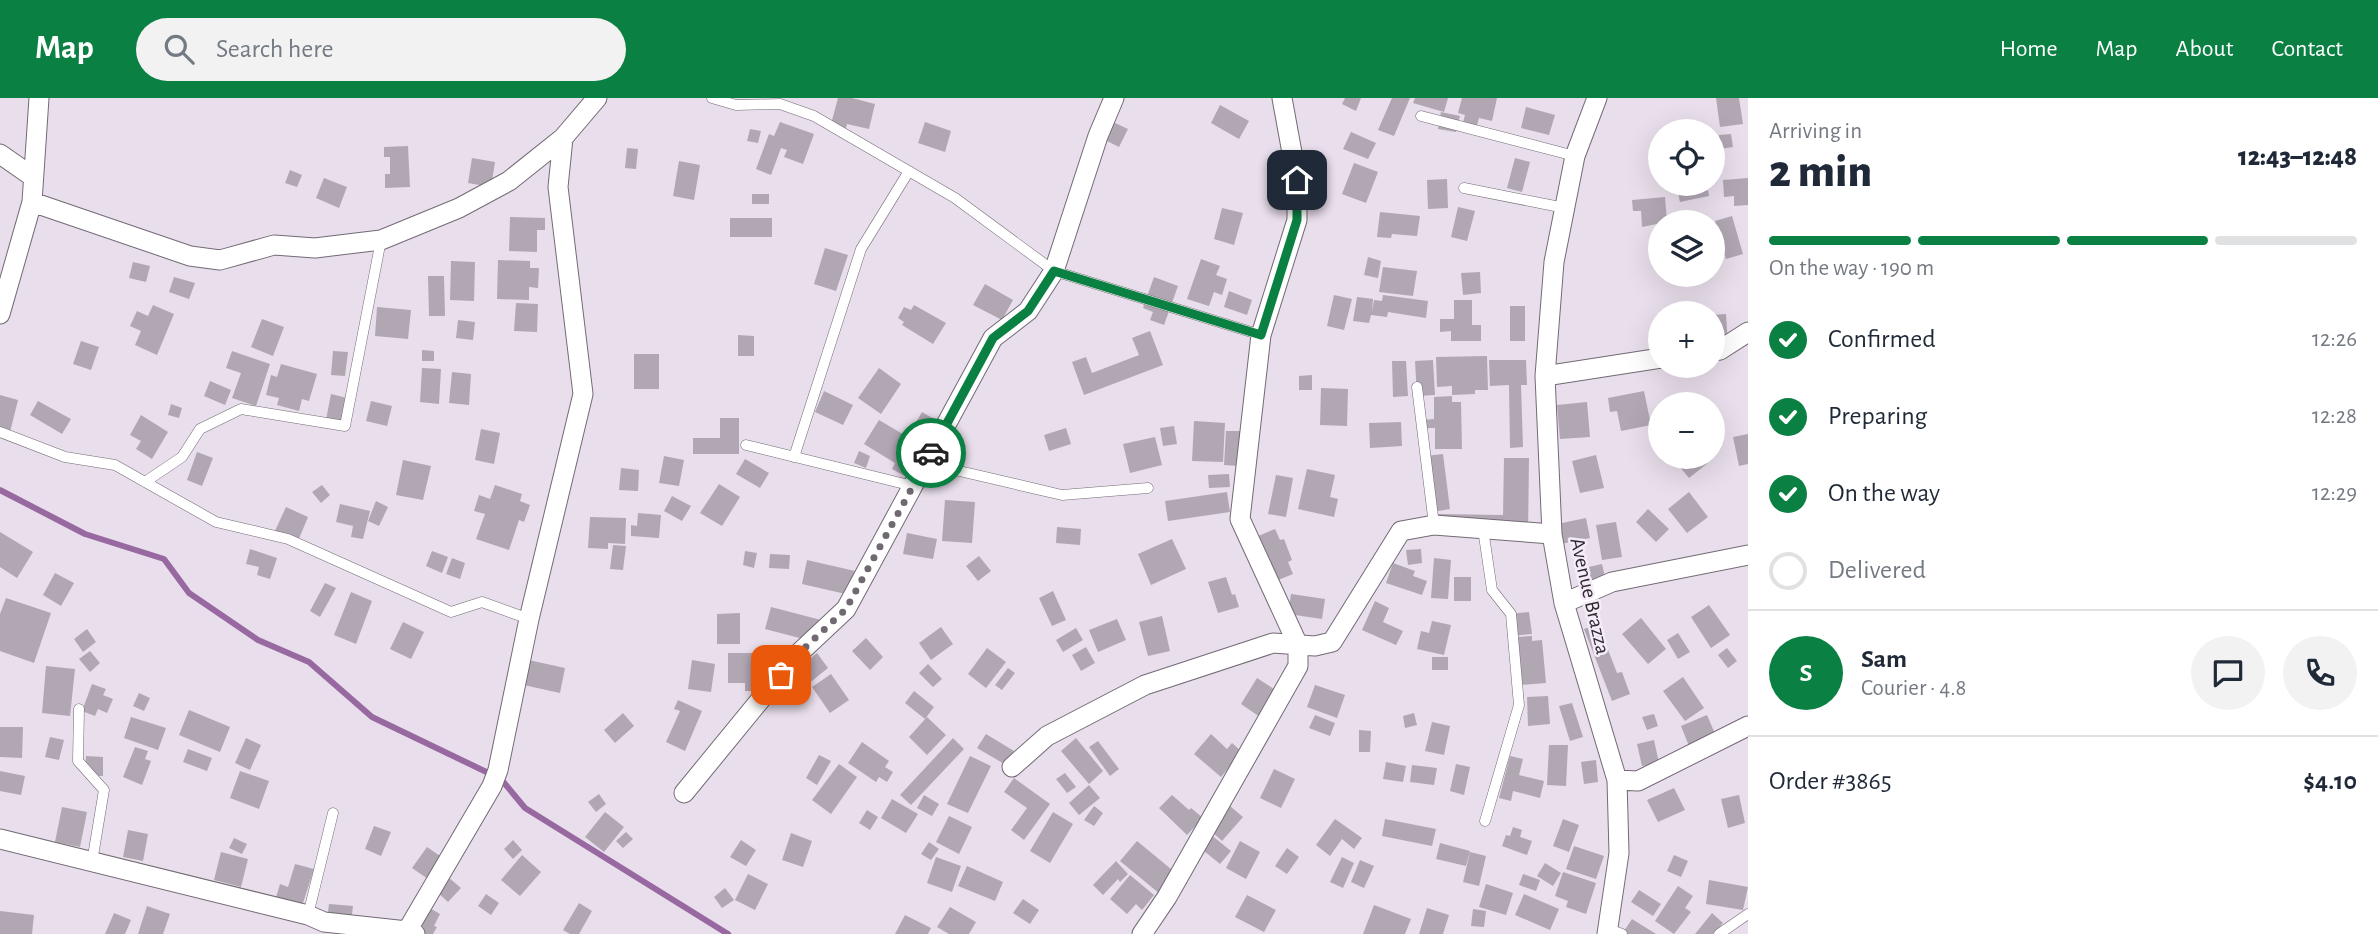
<!DOCTYPE html>
<meta charset="utf-8">
<style>
:root{--surface:#fff;--page:#f2f2f3;--text:#1f2937;--muted:#747a83;--line:#e0e1e3;--accent:#0b8043}
body{margin:0;font-family:"Alegreya Sans",sans-serif;background:var(--page);color:var(--text);height:100vh;display:flex;flex-direction:column;font-size:26px;white-space:nowrap}
*{box-sizing:border-box;margin:0}
p{font-size:23px;color:var(--muted)}
.icon{flex:none;width:38px;height:38px;fill:none;stroke:currentColor;stroke-width:2;stroke-linecap:round;stroke-linejoin:round}
.map{position:relative;flex:1;overflow:hidden}
.panel{display:flex;flex-direction:column;background:var(--surface);width:630px}
.panel>*{flex:none}
.fabs{position:absolute;left:1648px;top:21px;display:grid;gap:14px}
.fabs a{display:grid;place-items:center;width:77px;height:77px;border-radius:50%;background:var(--surface);box-shadow:0 7px 28px #0002;font-size:35px}
.pin{position:absolute;display:grid;place-items:center;width:60px;height:60px;color:#fff;margin:-30px;border-radius:14px;box-shadow:0 4px 10px #0006}
.courier{position:absolute;display:grid;place-items:center;width:70px;height:70px;margin:-35px;border:5px solid #0b8043;border-radius:50%;background:#fff;color:#222;box-shadow:0 2px 9px #0007}
.head em{font-style:normal;font-weight:800}
.head div{display:flex;flex-direction:column-reverse}
.head{display:flex;align-items:center;justify-content:space-between;height:119px;padding:0 21px}
h1{font-size:46px;font-weight:800;line-height:52px}
.bar{display:grid;grid-template-columns:repeat(4,1fr);gap:10px 7px;align-content:center;height:84px;padding:0 21px}
.bar i{height:9px;border-radius:5px;background:var(--line)}
.bar .selected{background:var(--accent)}
.bar p{grid-column:span 4}
.line{display:flex;align-items:center;gap:18px;padding:0 21px;border-top:2px solid var(--line)}
.line div{flex:1}
.round{display:grid;place-items:center;flex:none;width:74px;height:74px;border-radius:37px;background:var(--page)}
ol{padding:0 21px;list-style:none}
li{display:flex;align-items:center;gap:21px;height:77px}
li p{margin-inline-start:auto}
li .icon{padding:7px;border-radius:50%;background:var(--accent);color:#fff;stroke-width:4}
li:last-child{color:var(--muted)}
li i{width:38px;height:38px;border:4px solid var(--line);border-radius:50%}
header{display:flex;align-items:center;gap:42px;box-sizing:border-box;height:98px;padding:0 35px;background:var(--accent);color:#fff}
header strong{font-size:33px}
nav{display:flex;gap:38px;margin-inline-start:auto;font-size:24px}
.search{width:490px;height:63px;background:var(--page);display:flex;align-items:center;gap:18px;box-sizing:border-box;padding:0 24px;border-radius:38px;color:var(--muted);font-size:26px}
main{display:flex;flex:1;min-height:0}
.map>svg:first-child{display:block}
.lines{fill:none;stroke-linecap:round;stroke-linejoin:round}
.stream{stroke:#9769a0;stroke-width:6}
.building{fill:#b1a7b3}
.lane-casing{stroke:#736a75;stroke-width:11}
.street-casing{stroke:#736a75;stroke-width:21}
.lane{stroke:#fff;stroke-width:10}
.street{stroke:#fff;stroke-width:19}
.done{stroke:#706971;stroke-width:7;stroke-dasharray:0 12.6}
.route{stroke:#0b8043;stroke-width:9}
.labels{text-anchor:middle;dominant-baseline:central;stroke-width:5;stroke-linejoin:round;paint-order:stroke}
.street-label{font-size:21px;fill:#2f2a2f;stroke:#f6ebf8}
</style>
<header>
<strong>Map</strong>
<div class="search"><svg class="icon" aria-label="search" viewBox="0 0 24 24"><circle cx="10" cy="10" r="6"/><path d="M15 15l6 6"/></svg>Search here</div>
<nav><a>Home</a><a>Map</a><a>About</a><a>Contact</a></nav>
</header>
<main>
<div class="map">
<svg width="1748" height="836" viewBox="0 0 1748 836">
<rect width="100%" height="100%" fill="#e9deeb"/>
<g class="lines">
<!-- stream -->
<path class="stream" d="M0,392L85,436L164,461L189,495L258,542L309,564L372,619L501,681L525,710L728,836"/>
</g>
<!-- building -->
<path class="building" d="M838,0H852L875,6L869,31L847,26L846,30L831,26Z
M1345,0H1361L1356,13L1342,6Z
M1392,0H1410L1394,38L1378,32Z
M1415,0H1448L1444,14L1413,5Z
M1462,0H1497L1492,23L1479,20L1476,31L1462,28L1465,17L1458,15Z
M1716,0H1739L1743,26L1720,29Z
M1220,7L1249,23L1239,41L1211,25Z
M1526,9L1555,17L1549,37L1521,30Z
M1441,14L1460,18L1456,34L1438,31Z
M780,24L814,36L803,66L784,59L787,52L781,50L771,77L756,71L769,36L774,38Z
M925,24L951,33L945,54L918,45Z
M1113,24L1128,31L1119,49L1105,42Z
M750,31L761,33L758,45L747,43Z
M1351,34L1376,45L1368,61L1343,51Z
M1731,36L1733,49L1720,51L1719,37Z
M408,48L410,89L385,90V76H390V59H384V49Z
M627,50L638,51L636,71L625,70Z
M472,60L495,64L491,89L468,85Z
M1515,60L1530,64L1522,94L1507,90Z
M679,63L700,67L694,102L673,98Z
M1354,65L1378,74L1366,105L1342,96Z
M290,72L302,77L297,89L285,85Z
M324,80L347,89L339,110L316,100Z
M1748,80V107L1734,108V98L1724,99L1723,82Z
M1447,81L1448,110L1428,111L1427,82Z
M1676,86H1707L1709,98L1680,104Z
M752,96H769V106H752Z
M1665,99L1667,124L1642,129L1641,113H1633L1632,102Z
M1458,109L1475,113L1467,143L1451,139Z
M1222,110L1243,115L1234,147L1214,141Z
M1380,114L1420,118L1417,138L1392,136L1391,140L1377,139Z
M1732,118L1743,156L1726,161L1715,123Z
M510,119L545,120V132H537V154L509,153Z
M730,120H772V139H730Z
M825,150L848,157L836,193L814,186Z
M1368,159L1381,163L1378,180L1364,177Z
M1201,161L1220,168L1216,177L1227,181L1222,197L1214,194L1209,208L1187,201Z
M498,162L530,163V170H539L538,190L529,189V202L497,201Z
M451,163L475,164L474,203L450,202Z
M133,164L150,168L146,184L129,180Z
M1383,169L1417,173L1413,198L1379,194Z
M1480,174L1481,195L1463,197L1461,175Z
M428,178H444L445,218H429Z
M174,179L195,185L189,201L169,194Z
M1154,179L1178,188L1164,227L1150,222L1153,214L1143,210Z
M985,186L1013,202L1002,222L973,207Z
M1229,193L1252,202L1247,217L1224,209Z
M1334,197L1352,201L1344,232L1327,228Z
M1383,197L1428,203L1426,220L1388,214L1387,219L1371,217L1369,225L1353,223L1357,199L1373,201L1372,214L1374,202L1382,203Z
M1454,202H1472V227H1481V243H1451V233L1440,234V221H1454Z
M516,205L538,206L537,234L514,233Z
M153,207L174,216L157,257L135,247L141,233L130,228L137,213L148,218Z
M914,207L946,225L933,246L902,227L904,224L898,220L904,209L911,212Z
M1510,208H1525V243H1510Z
M377,209L411,212L408,241L375,238Z
M1726,216L1728,248L1713,249V217Z
M262,221L284,229L273,258L251,249Z
M458,222L475,224L473,242L456,240Z
M1150,233L1163,267L1084,297L1072,264L1086,259L1092,275L1139,257L1132,240Z
M738,237L754,238V258H738Z
M81,243L99,249L91,272L73,266Z
M422,252L434,253V263H422Z
M232,253L270,266L256,308L232,300L241,275L226,270Z
M333,253L348,254L345,278L331,277Z
M634,256H659V291H634Z
M1487,258L1488,292H1475V296L1452,297V288L1437,289L1436,259Z
M1433,262L1435,297L1417,298L1415,263Z
M1489,262H1526L1527,287H1521L1523,349L1510,350L1509,287L1490,288Z
M1392,263H1406L1408,298L1393,299Z
M281,266L317,276L309,303L302,301L299,313L277,307L279,300L266,297L271,277L277,279Z
M422,270L441,271L439,306L420,304Z
M879,270L901,286L881,316L858,300Z
M452,274L471,276L469,307L449,305Z
M1312,277V292H1299V278Z
M210,283L231,292L225,307L204,298Z
M1321,290L1348,291L1347,328L1320,327Z
M824,293L853,307L843,327L815,314Z
M1644,293L1651,327L1621,333L1617,313L1610,314L1608,300Z
M331,296L347,300L341,330L325,327Z
M0,297L18,302L10,334L0,331Z
M1452,298V304H1461L1462,351H1435V330H1423V322L1434,321V299Z
M38,303L71,321L62,336L30,317Z
M371,303L392,308L387,328L366,323Z
M1587,304L1590,339L1560,341L1557,307Z
M171,306L182,310L179,320L168,317Z
M922,314L941,325L934,338L915,326Z
M141,317L168,334L152,361L136,351L141,343L130,337Z
M720,320H739V356H693V340H720Z
M879,322L923,348L905,378L892,371L895,365L864,346Z
M1194,323L1225,325L1223,364L1192,363Z
M1401,324L1402,348L1370,350L1369,325Z
M1174,328L1177,346L1163,348L1160,330Z
M1066,330L1071,346L1049,353L1044,337Z
M481,331L500,335L494,366L475,362Z
M1226,333H1240L1239,368L1224,367Z
M1748,336V366L1739,368L1733,339Z
M1155,339L1162,367L1130,375L1123,346Z
M859,353L870,358L866,370L854,365Z
M197,354L213,360L202,388L187,382Z
M1443,356L1450,411L1432,414L1425,358Z
M1596,357L1604,390L1580,395L1572,363Z
M664,358L684,362L679,388L659,385Z
M1678,359H1703L1708,365L1689,380L1674,362Z
M1504,360H1529L1528,438L1436,437V416L1503,417Z
M745,361L769,375L760,390L736,376Z
M403,362L431,368L423,402L396,397Z
M621,370L639,372L638,393L619,392Z
M1307,371L1335,377L1330,399L1338,401L1334,419L1298,411Z
M1229,376L1230,389L1209,390L1208,377Z
M1276,377L1293,380L1286,419L1268,416Z
M719,386L740,399L722,428L700,415Z
M322,387L330,397L321,405L312,394Z
M495,387L522,396L520,403L530,407L524,424L519,422L509,452L476,441L485,416L474,413L479,397L490,401Z
M1227,394L1230,414L1168,423L1165,403Z
M1689,394L1708,419L1687,435L1668,411Z
M672,398L691,408L682,423L664,413Z
M945,402L975,404L972,445L942,443Z
M376,403L388,409L379,428L368,423Z
M340,406L370,413L363,441L351,439L353,428L336,424Z
M286,409L308,419L298,443L275,433Z
M1648,411L1669,431L1656,444L1636,424Z
M638,415L661,417L659,440L631,438V427L637,428Z
M590,419L626,420L625,446L608,445V451L588,450Z
M1586,420L1590,440L1561,446L1557,426Z
M1616,424L1622,459L1602,462L1596,427Z
M1057,429L1081,431L1080,447L1056,445Z
M1275,431L1280,442L1284,441L1292,462L1288,464L1293,476L1266,487L1256,463L1249,465L1241,445Z
M0,434L33,454L17,480L0,469Z
M907,435L937,441L933,461L903,456Z
M1172,441L1186,471L1151,487L1138,456Z
M613,447L626,448L623,472L610,471Z
M250,451L277,460L270,481L257,477L259,469L246,466Z
M1421,451L1422,465L1408,467L1406,452Z
M432,453L448,459L442,475L426,468Z
M745,453L757,455L754,470L743,467Z
M770,456L790,457L789,471L769,470Z
M979,458L991,473L978,483L966,468Z
M452,460L465,465L460,481L446,476Z
M1434,460L1451,462L1448,501L1431,500Z
M807,462L855,473L850,497L802,486Z
M1393,465L1415,473L1413,478L1427,483L1422,497L1386,485Z
M1602,466L1606,484L1584,489L1580,471Z
M55,475L74,485L61,508L43,497Z
M1226,479L1232,497L1235,496L1239,509L1218,515L1208,484Z
M1454,479H1471V503H1454Z
M325,485L336,490L320,519L310,513Z
M1053,493L1066,522L1052,528L1039,500Z
M351,494L372,503L356,546L334,537Z
M1291,496L1325,501L1322,521L1288,516Z
M6,500L51,515L34,565L0,553V516Z
M1375,503L1389,510L1383,524L1403,533L1396,547L1362,532Z
M1709,507L1730,537L1711,550L1691,519Z
M771,509L821,522L815,544L765,531Z
M1529,514L1532,536L1511,538L1509,516Z
M740,515V546H717V516Z
M1162,518L1170,553L1148,558L1139,524Z
M1641,520L1666,551L1648,566L1622,536Z
M1117,521L1126,542L1098,554L1089,532Z
M1432,523L1451,527L1444,557L1417,551L1421,533L1429,535Z
M403,524L424,534L411,561L390,551Z
M1598,526L1617,575L1622,574L1630,596L1612,603L1584,531Z
M941,529L953,546L931,562L919,545Z
M1076,530L1083,542L1063,554L1056,542Z
M87,531L96,544L83,554L74,541Z
M1678,535L1690,554L1678,561L1667,542Z
M1532,538V543L1542,542L1546,585L1520,587L1516,539Z
M866,540L883,559L870,572L852,553Z
M1086,549L1095,565L1081,573L1072,557Z
M987,550L1006,564L986,590L968,576Z
M1727,550L1737,563L1728,570L1718,557Z
M90,553L100,565L90,574L79,561Z
M728,555H762V593H745V585H728Z
M817,555L828,570L808,586L796,572Z
M1432,559H1448V572H1432Z
M524,561L565,570L560,595L519,586Z
M692,562L715,566L711,594L688,591Z
M928,566L942,581L933,589L919,575Z
M46,568L75,571L70,618L42,615Z
M1008,570L1015,575L1002,592L995,587Z
M831,576L849,602L830,615L812,589Z
M1683,579L1704,610L1685,623L1663,593Z
M1257,580L1277,593L1260,619L1241,606Z
M92,586L106,591L103,597L113,601L107,615L98,611L95,618L82,613Z
M1315,587L1345,597L1337,620L1307,609Z
M914,593L934,609L925,621L905,605Z
M139,595L150,600L144,613L133,608Z
M1548,598L1550,626L1528,628L1527,599Z
M678,602L702,613L685,653L666,644L680,613L674,611Z
M1572,605L1583,639L1570,643L1559,608Z
M189,612L230,629L220,654L179,637Z
M623,615L634,628L615,645L604,632Z
M1414,615L1417,627L1405,630L1403,618Z
M1654,616L1658,628L1647,632L1642,619Z
M1315,617L1335,625L1330,638L1309,630Z
M1707,617L1716,638L1689,648L1681,628Z
M131,619L166,630L158,652L124,640Z
M927,619L946,637L927,657L909,639Z
M1432,624L1450,628L1444,657L1425,653Z
M0,629H23L22,660L0,659Z
M1359,632L1371,633L1370,654H1359Z
M986,636L1014,653L1006,667L977,650Z
M1211,636L1227,651L1232,645L1242,654L1221,679L1194,656Z
M50,639L64,642L59,662L45,659Z
M246,640L261,647L250,672L235,665Z
M953,640L964,651L911,707L900,697Z
M1076,640L1103,673L1089,686L1061,653Z
M1654,642L1659,665L1642,668L1637,646Z
M1098,643L1119,671L1110,678L1089,649Z
M862,644L889,663L885,669L893,674L887,684L879,679L876,684L848,665Z
M1549,647H1568L1566,688L1547,687Z
M135,649L148,653L145,661L151,663L142,687L123,679Z
M188,651L212,660L207,673L183,664Z
M819,657L831,663L817,687L806,680Z
M86,658L103,659V678H85Z
M970,658L991,668L968,715L947,706Z
M1510,658L1523,661L1519,677L1544,683L1540,700L1513,693L1511,703L1499,700Z
M1596,662L1598,684L1584,686L1581,664Z
M1386,664L1406,668L1403,684L1383,681Z
M839,666L857,679L831,716L812,702Z
M1456,666L1470,669L1464,697L1450,693Z
M1412,667L1437,670L1434,687L1410,684Z
M1274,671L1295,681L1281,710L1260,700Z
M0,673L25,678L21,697L0,693Z
M240,673L269,683L259,711L230,700Z
M1065,675L1076,689L1067,695L1056,681Z
M1014,680L1050,706L1024,742L1011,732L1027,710L1004,694Z
M1089,687L1100,700L1079,717L1069,705Z
M1674,690L1685,712L1658,724L1647,702Z
M599,696L606,706L596,714L588,704Z
M924,697L939,706L932,718L917,710Z
M1172,697L1189,712L1191,710L1203,720L1187,737L1159,710Z
M1739,697L1745,725L1728,730L1721,701Z
M892,701L918,716L906,735L881,720Z
M1094,708L1103,715L1094,728L1084,722Z
M1230,708L1243,719L1222,743L1210,732Z
M62,709L87,714L80,749L55,744Z
M867,712L878,719L870,732L859,725Z
M605,714L624,729L604,754L585,739Z
M1053,714L1073,726L1050,765L1030,753Z
M949,718L972,729L959,756L936,744Z
M1335,721L1362,740L1354,751L1342,741L1330,758L1316,747Z
M1385,721L1436,731L1432,748L1382,738Z
M1563,721L1579,727L1569,754L1553,748Z
M374,728L391,734L381,758L365,751Z
M1513,729L1522,732L1520,739L1532,743L1527,757L1502,748L1506,737L1510,738Z
M128,732L148,736L143,763L123,759Z
M626,734L633,741L623,750L616,743Z
M791,735L812,743L803,769L782,762Z
M1210,736L1231,753L1220,766L1199,749Z
M234,740L247,746L242,756L229,750Z
M513,742L522,752L513,761L504,751Z
M741,742L756,752L746,768L730,759Z
M1137,743L1177,776L1160,796L1120,763Z
M1240,743L1260,754L1246,781L1226,770Z
M929,744L939,751L931,762L921,756Z
M1440,745L1470,753L1466,768L1436,761Z
M1574,748L1604,758L1596,781L1566,771Z
M427,749L446,762L431,783L412,770Z
M1287,750L1299,759L1287,776L1275,768Z
M221,754L248,761L241,789L214,782Z
M1470,754L1486,758L1479,788L1463,784Z
M522,757L541,774L520,798L501,782Z
M1674,757L1688,763L1681,779L1667,773Z
M936,759L961,768L952,794L927,785Z
M1342,759L1354,765L1343,790L1330,784Z
M1360,762L1374,768L1364,790L1351,784Z
M1116,763L1128,776L1120,784L1118,781L1103,797L1093,787Z
M1545,765L1561,775L1553,788L1537,778Z
M295,766L314,771L301,811L275,803L280,786L288,789Z
M967,768L1003,784L995,803L958,788Z
M1563,774L1596,785L1586,816L1566,809L1568,803L1555,798Z
M748,776L768,786L755,812L735,802Z
M1523,776L1540,782L1536,793L1519,787Z
M1130,777L1154,797L1142,812L1136,806L1127,816L1110,801Z
M448,779L461,790L448,804L436,793Z
M1709,782L1748,789L1743,812L1706,806Z
M1486,786L1513,795L1506,817L1479,809Z
M1678,788L1693,798L1685,810L1691,814L1674,836L1655,823Z
M725,790L734,802L722,810L714,799Z
M1639,792L1661,806L1653,818L1631,804Z
M486,796L499,805L491,817L478,808Z
M1524,796L1559,811L1550,832L1515,817Z
M1247,797L1276,812L1264,834L1235,819Z
M1023,801L1039,812L1030,826L1013,815Z
M579,805L592,813L579,836H570L563,832Z
M329,806L353,808L351,825L327,823Z
M1374,807L1411,821L1405,836H1363Z
M147,808L170,816L163,836H138Z
M428,809L440,816L434,828L437,829L433,836H419L415,834Z
M950,809L976,824L969,836H949L937,829Z
M1427,810L1449,817L1443,836H1419Z
M1473,811L1486,813L1484,829L1471,828Z
M0,813L34,817L32,836H0Z
M114,815L131,822L125,836H105Z
M1712,815L1723,825L1713,836H1695Z
M905,817L931,830L928,836H895Z
M1632,821L1656,836H1622Z"/>
<g class="lines">
<defs>
<path id="lane" d="M712,0L736,7L780,6L814,18L955,100L1054,173L1261,237
M1421,18L1575,58
M1464,90L1565,110
M1417,289L1434,427
M0,334L65,359L115,367L216,424L288,441L451,514L482,504L529,521
M746,347L913,388
M794,359L861,151L909,73
M925,365L1062,397L1148,390
M145,384L182,359L200,331L241,311L345,328L381,142
M1483,431L1492,492L1511,516L1519,607L1485,723
M79,611L78,663L104,692L92,764
M308,817L333,715
M1608,831L1622,836
M1719,836L1748,816"/>
<path id="street" d="M1597,0L1575,58L1554,164L1545,278L1552,436L1564,505L1617,682L1619,755L1607,836
M0,56L33,79
M32,104L190,158L220,162L274,147L315,150L381,142L459,110L509,83L563,40L597,0
M0,216L32,104L39,0
M1713,253L1720,252L1748,234
M1545,278L1661,260
M1564,505L1612,484L1748,457
M1012,669L1047,638L1145,587L1273,545L1315,548L1332,544L1401,433L1434,427L1552,436
M1617,682L1638,683L1748,628
M684,695L797,557L846,511L993,240L1028,213L1054,173L1098,38L1114,0
M0,741L308,817L324,824L407,833L415,836
M407,833L492,688L498,672L529,521L583,296L558,89L563,40
M1142,836L1167,799L1298,568V547L1240,421L1261,237L1297,122V82L1282,0"/>
</defs>
<!-- lane casing -->
<use href="#lane" class="lane-casing"/>
<!-- street casing -->
<use href="#street" class="street-casing"/>
<!-- lane -->
<use href="#lane" class="lane"/>
<!-- street -->
<use href="#street" class="street"/>
</g>
<g class="lines">
<!-- done -->
<path class="done" d="M781,577L797,557L846,511L931,355"/>
<!-- route -->
<path class="route" d="M931,355L993,240L1028,213L1054,173L1261,237L1297,122V82"/>
</g>
<g class="labels">
<!-- street labels -->
<g class="street-label">
<text transform="translate(1590 498) rotate(77)">Avenue Brazza</text>
</g>
</g>
</svg>
<div class="fabs">
<a><svg class="icon" aria-label="locate" viewBox="0 0 24 24"><circle cx="12" cy="12" r="6"/><path d="M12 2v4M12 18v4M2 12h4M18 12h4"/></svg></a>
<a><svg class="icon" aria-label="layers" viewBox="0 0 24 24"><path d="M12 4l9 5-9 5-9-5zM3 14l9 5 9-5"/></svg></a>
<a>+</a>
<a>−</a>
</div>
<div class="pin" style="left:781px;top:577px;background:#ea580c"><svg class="icon" aria-label="bag" viewBox="0 0 24 24"><path d="M5 8h14l-1 12H6zM9 8a3 3 0 0 1 6 0"/></svg></div>
<div class="pin" style="left:1297px;top:82px;background:#1f2937"><svg class="icon" aria-label="home" viewBox="0 0 24 24"><path d="M3 11l9-7 9 7M6 9v11h12V9"/></svg></div>
<div class="courier" style="left:931px;top:355px"><svg class="icon" aria-label="car" viewBox="0 0 24 24"><path d="M5 17H2v-5l4-1 3-4h7l3 4 3 1v5h-3M9 17h6M6 11h13"/><circle cx="7" cy="17" r="2"/><circle cx="17" cy="17" r="2"/></svg></div>
</div>
<section class="panel">
<div class="head"><div><h1>2 min</h1><p>Arriving in</p></div><em>12:43–12:48</em></div>
<div class="bar"><i class="selected"></i><i class="selected"></i><i class="selected"></i><i></i><p>On the way · 190 m</p></div>
<ol>
<li><svg class="icon" aria-label="check" viewBox="0 0 24 24"><path d="M5 12l5 5 9-10"/></svg>Confirmed<p>12:26</p></li>
<li><svg class="icon" aria-label="check" viewBox="0 0 24 24"><path d="M5 12l5 5 9-10"/></svg>Preparing<p>12:28</p></li>
<li><svg class="icon" aria-label="check" viewBox="0 0 24 24"><path d="M5 12l5 5 9-10"/></svg>On the way<p>12:29</p></li>
<li><i></i>Delivered</li>
</ol>
<div class="line" style="height:126px"><b class="round" style="background:var(--accent);color:#fff">S</b><div><b>Sam</b><p>Courier · 4.8</p></div><a class="round"><svg class="icon" aria-label="chat" viewBox="0 0 24 24"><path d="M4 5h16v11H9l-5 4z"/></svg></a><a class="round"><svg class="icon" aria-label="phone" viewBox="0 0 24 24"><path d="M5 4h4l2 5-3 2q2 4 5 5l2-3 5 2v4C11 20 4 13 5 4z"/></svg></a></div>
<div class="line" style="height:91px"><div>Order #3865</div><b>$4.10</b></div>
</section>
</main>
